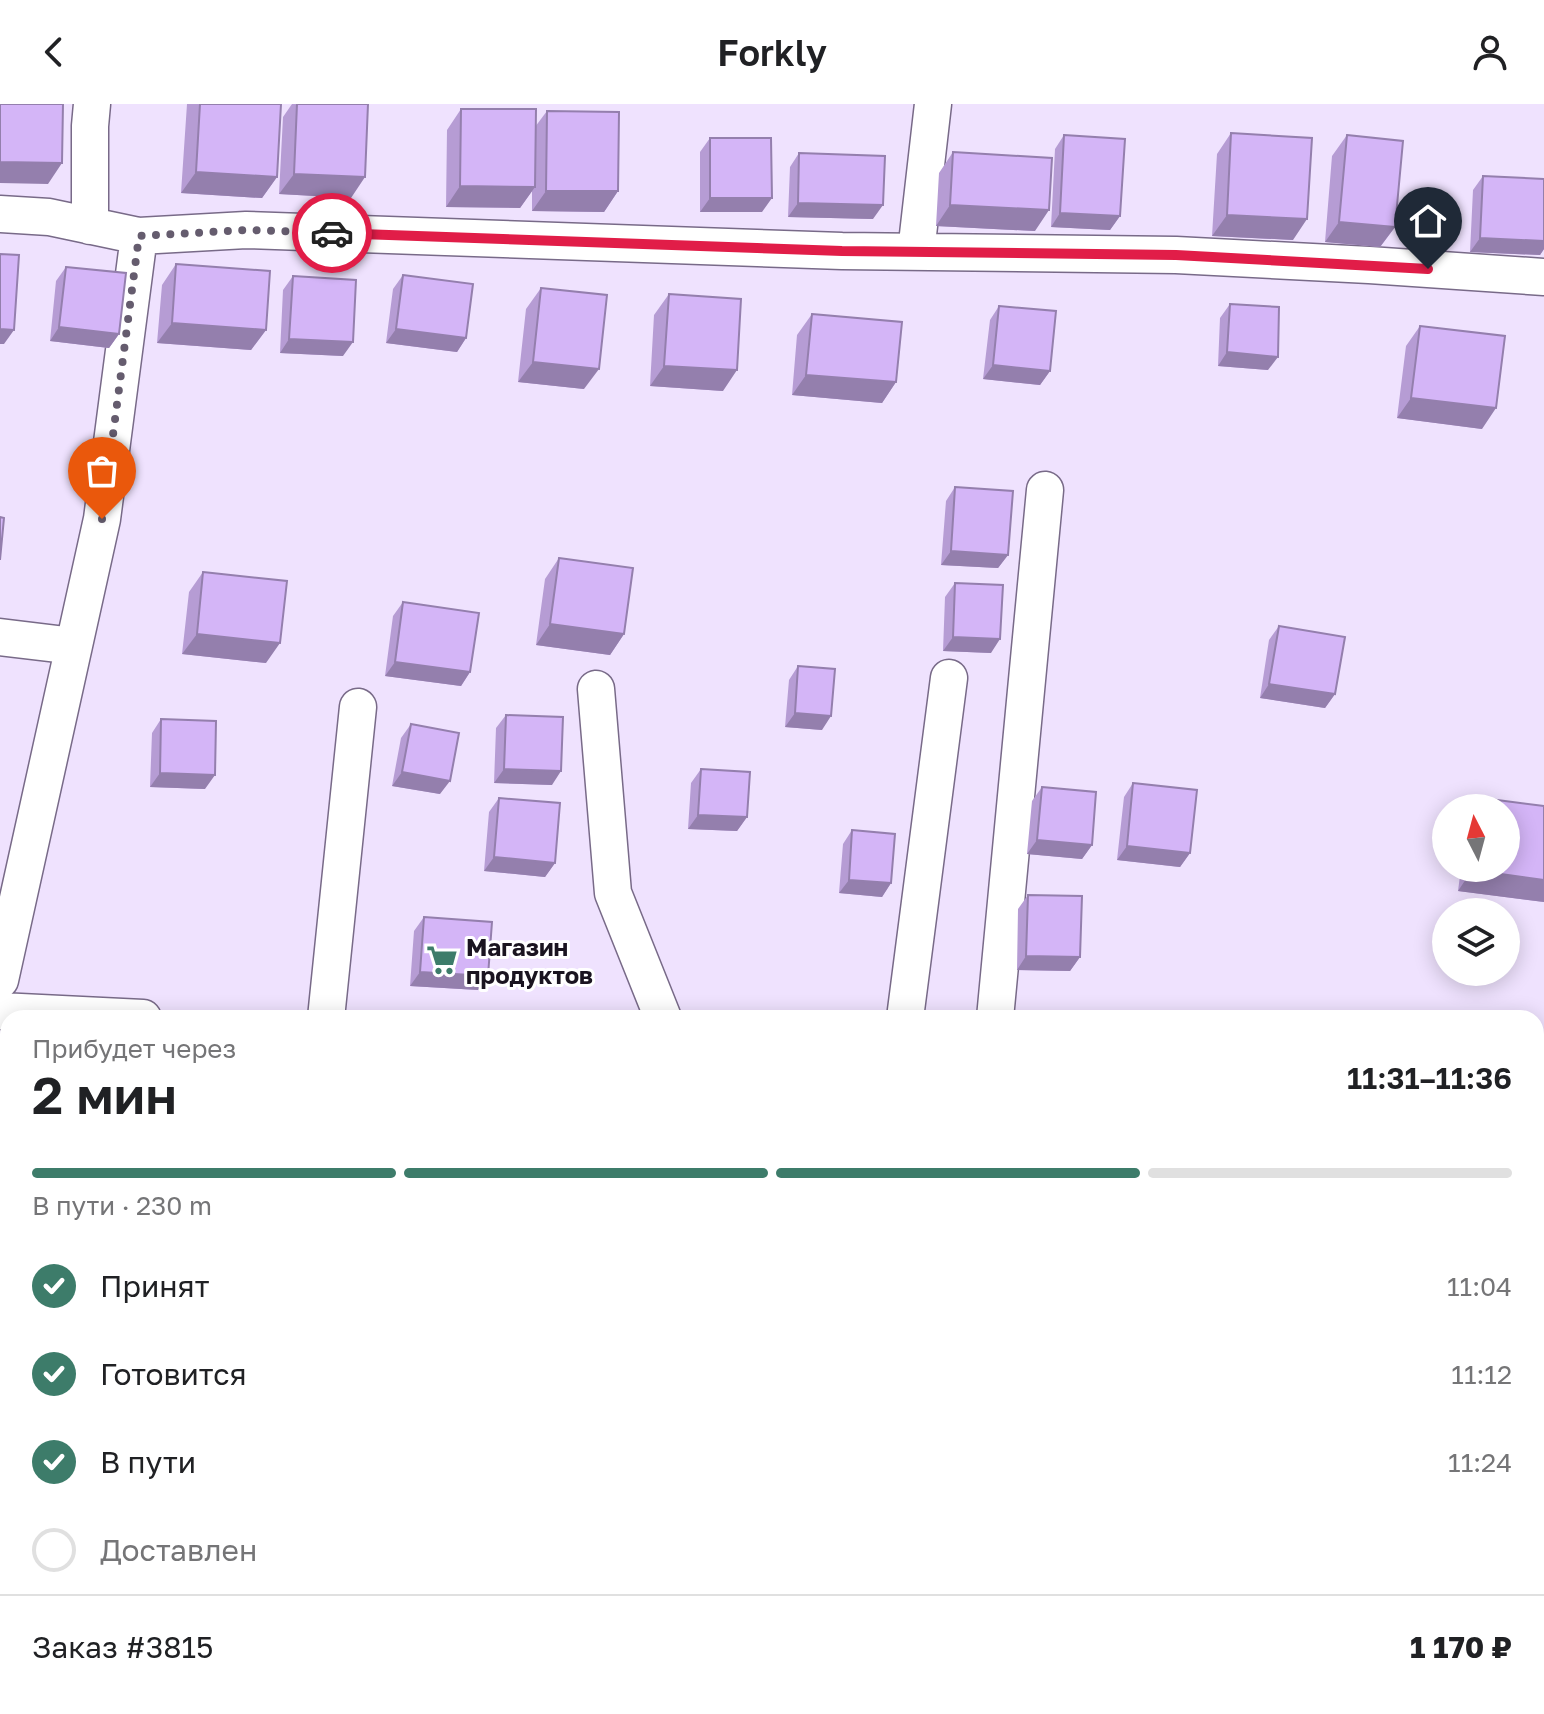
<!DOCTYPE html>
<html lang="ru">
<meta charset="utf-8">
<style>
:root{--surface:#fff;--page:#f2f2f2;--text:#202124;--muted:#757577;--line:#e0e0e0;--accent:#3d7c6a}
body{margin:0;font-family:"Golos Text",sans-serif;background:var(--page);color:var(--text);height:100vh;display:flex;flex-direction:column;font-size:30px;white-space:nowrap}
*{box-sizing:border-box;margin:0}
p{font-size:26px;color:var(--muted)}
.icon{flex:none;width:44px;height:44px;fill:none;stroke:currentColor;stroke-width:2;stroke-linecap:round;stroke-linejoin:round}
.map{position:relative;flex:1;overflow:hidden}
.sheet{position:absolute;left:0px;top:906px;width:1544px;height:704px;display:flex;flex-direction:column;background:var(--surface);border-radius:24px 24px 0 0;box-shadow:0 4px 20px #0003}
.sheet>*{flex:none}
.needle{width:52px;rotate:354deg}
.tools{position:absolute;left:1432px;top:690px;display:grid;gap:16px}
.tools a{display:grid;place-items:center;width:88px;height:88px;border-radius:50%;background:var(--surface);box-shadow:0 4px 20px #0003;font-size:40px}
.pin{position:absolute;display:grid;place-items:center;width:68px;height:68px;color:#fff;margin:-82px -34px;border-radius:50% 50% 50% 0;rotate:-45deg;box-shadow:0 0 8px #0007}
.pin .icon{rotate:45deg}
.courier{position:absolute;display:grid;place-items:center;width:80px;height:80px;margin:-40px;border:6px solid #e11d48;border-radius:50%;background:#fff;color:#222;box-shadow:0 2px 10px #0007}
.head em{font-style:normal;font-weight:600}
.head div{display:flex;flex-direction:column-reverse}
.head{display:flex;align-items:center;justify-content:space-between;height:136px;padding:0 32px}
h1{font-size:52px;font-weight:600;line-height:60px}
.bar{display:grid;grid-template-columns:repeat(4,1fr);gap:12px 8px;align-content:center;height:96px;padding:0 32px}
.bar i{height:10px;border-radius:6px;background:var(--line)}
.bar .selected{background:var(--accent)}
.bar p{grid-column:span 4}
.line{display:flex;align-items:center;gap:20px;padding:0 32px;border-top:2px solid var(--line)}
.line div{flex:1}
ol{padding:0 32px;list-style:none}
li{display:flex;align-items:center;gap:24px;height:88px}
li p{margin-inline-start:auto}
li .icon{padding:8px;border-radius:50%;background:var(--accent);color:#fff;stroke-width:4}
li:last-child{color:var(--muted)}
li i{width:44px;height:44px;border:4px solid var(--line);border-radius:50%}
header{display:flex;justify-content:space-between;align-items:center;height:104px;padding:0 32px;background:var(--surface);font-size:36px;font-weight:600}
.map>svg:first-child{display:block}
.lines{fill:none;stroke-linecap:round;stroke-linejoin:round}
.minor-casing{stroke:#786a88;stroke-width:39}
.minor{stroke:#fff;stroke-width:36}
.wall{fill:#b69cd4}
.shaded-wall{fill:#947fad}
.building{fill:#d4b5f7;stroke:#947fad;stroke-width:2}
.done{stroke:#655c6e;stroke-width:8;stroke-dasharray:0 14.4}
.route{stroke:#e11d48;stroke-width:10}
.labels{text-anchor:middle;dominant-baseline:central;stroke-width:6;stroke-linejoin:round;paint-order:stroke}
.poi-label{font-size:24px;font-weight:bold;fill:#1a1420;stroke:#fff;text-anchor:start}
</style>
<header><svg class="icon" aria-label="back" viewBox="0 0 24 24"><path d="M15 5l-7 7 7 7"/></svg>Forkly<svg class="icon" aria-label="person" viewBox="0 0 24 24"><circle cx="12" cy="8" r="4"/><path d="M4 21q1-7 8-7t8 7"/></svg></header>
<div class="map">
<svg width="1544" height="1610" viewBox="0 0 1544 1610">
<rect width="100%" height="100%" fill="#efe2fe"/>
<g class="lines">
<defs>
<path id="minor" d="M0,110L49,113L139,132L246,126L842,147L1176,151L1369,161L1544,173
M90,122V22L92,0
M916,148L933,0
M0,533L74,542
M596,585L613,789L663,914
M0,876L102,415L139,132
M0,907L143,914
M326,914L358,603
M905,914L949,574
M995,914L1045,386
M1536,988L1544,989
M0,1124L8,1111
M1536,1130L1544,1116
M122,1610L127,1602
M515,1610L519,1602
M876,1610L881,1602
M1252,1610L1257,1602"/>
</defs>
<!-- minor casing -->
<use href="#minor" class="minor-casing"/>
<!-- minor -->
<use href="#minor" class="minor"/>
</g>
<!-- wall -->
<path class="wall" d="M187,0H281L277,73L262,94L181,89Z
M292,0H368L351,94L279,90L283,13Z
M461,5L535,23L547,7L618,87L604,108L532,107V87L520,104L446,103L447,26Z
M1231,29L1293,136L1212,132L1217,50Z
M1064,31L1120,112L1110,126L1051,123L1055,45Z
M1347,31L1395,123L1380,143L1325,138L1332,52Z
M710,34L762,108H700V48Z
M953,48L1035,127L936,122L939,69Z
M799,49L873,115L788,113L790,63Z
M1483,72L1544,75V145L1540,151L1470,148L1473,86Z
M176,160L266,226L251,246L157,239L162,181Z
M66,163L119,230L109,244L50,237L56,177Z
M403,171L466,234L457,248L386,239L393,185Z
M293,172L343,252L280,249L283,186Z
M541,184L584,285L518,278L526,205Z
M669,190L723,287L650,282L654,211Z
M1230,200L1268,266L1218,262L1220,214Z
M999,202L1050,267L1040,281L983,275L990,216Z
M812,210L896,278L882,299L792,291L797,231Z
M1420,222L1482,325L1397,314L1406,242Z
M955,383L1008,451L998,464L941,461L946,397Z
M559,454L624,530L610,551L536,541L545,475Z
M203,468L266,559L182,550L189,488Z
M955,479L991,549L943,547L945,493Z
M403,498L470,568L461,582L385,572L393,512Z
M1279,522L1335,590L1325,604L1260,594L1269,536Z
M798,562L822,626L785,623L789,576Z
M506,611L552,681L494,679L496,624Z
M161,615L205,685L150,683L152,629Z
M411,620L440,690L392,682L401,634Z
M701,665L747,713L737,727L688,725L691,679Z
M1133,679L1190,749L1180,763L1117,756L1124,693Z
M1042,683L1092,741L1082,755L1027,750L1032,697Z
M499,694L555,759L545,773L484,767L489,708Z
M1482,694L1544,702V798L1458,787L1461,764H1506V704H1474Z
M852,726L891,779L882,793L839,789L843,740Z
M1028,791L1080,853L1070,867L1017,866L1018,805Z
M424,813L488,872L478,886L410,882L414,827Z
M1544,1226V1355L1536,1350V1237Z
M8,1299V1413L0,1409V1311Z
M8,1577V1602L0,1610V1588Z
M943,1602H1028L1023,1610H938Z
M1121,1602H1205L1200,1610H1116Z"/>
<!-- shaded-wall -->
<path class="shaded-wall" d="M0,58L62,59L48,80L0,79Z
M196,68L277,73L262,94L181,89Z
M294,70L365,73L351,94L279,90Z
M460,82L535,83L520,104L446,103Z
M546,87H618L604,108L532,107Z
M710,94H772L762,108H700Z
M798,99L883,101L873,115L788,113Z
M950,101L1049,106L1035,127L936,122Z
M1060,109L1120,112L1110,126L1051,123Z
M1227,111L1307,115L1293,136L1212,132Z
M1339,118L1395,123L1380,143L1325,138Z
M1480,134L1544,137V145L1540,151L1470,148Z
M172,219L266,226L251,246L157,239Z
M59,223L119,230L109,244L50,237Z
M0,225L14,226L4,240H0Z
M396,225L466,234L457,248L386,239Z
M289,235L353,238L343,252L280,249Z
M1227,248L1278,253L1268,266L1218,262Z
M533,258L599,265L584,285L518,278Z
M993,261L1050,267L1040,281L983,275Z
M664,262L737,266L723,287L650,282Z
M806,271L896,278L882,299L792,291Z
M1411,294L1496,304L1482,325L1397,314Z
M951,447L1008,451L998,464L941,461Z
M550,520L624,530L610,551L536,541Z
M197,530L280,539L266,559L182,550Z
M953,533L1000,535L991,549L943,547Z
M395,558L470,568L461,582L385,572Z
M1269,580L1335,590L1325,604L1260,594Z
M795,609L831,612L822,626L785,623Z
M504,665L561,667L552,681L494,679Z
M402,668L450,677L440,690L392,682Z
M160,669L215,671L205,685L150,683Z
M698,711L747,713L737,727L688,725Z
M1037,736L1092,741L1082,755L1027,750Z
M1127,742L1190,749L1180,763L1117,756Z
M494,753L555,759L545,773L484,767Z
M1472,766L1544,776V798L1458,787Z
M849,776L891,779L882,793L839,789Z
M1026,852L1080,853L1070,867L1017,866Z
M420,868L488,872L478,886L410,882Z"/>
<!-- building -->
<path class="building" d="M0,0H63L62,59L0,58Z
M200,0H281L277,73L196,68Z
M297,0H368L365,73L294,70Z
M461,5H536L535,83L460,82Z
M547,7L619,8L618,87H546Z
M1231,29L1312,34L1307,115L1227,111Z
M1064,31L1125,35L1120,112L1060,109Z
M1347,31L1403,37L1395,123L1339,118Z
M710,34H771L772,94H710Z
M953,48L1052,54L1049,106L950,101Z
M799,49L885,52L883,101L798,99Z
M1483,72L1544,75V137L1480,134Z
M0,150L19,151L14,226L0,225Z
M176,160L270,167L266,226L172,219Z
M66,163L126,169L119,230L59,223Z
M403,171L473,180L466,234L396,225Z
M293,172L356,176L353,238L289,235Z
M541,184L607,191L599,265L533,258Z
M669,190L741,195L737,266L664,262Z
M1230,200L1279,203L1278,253L1227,248Z
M999,202L1056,207L1050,267L993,261Z
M812,210L902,218L896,278L806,271Z
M1420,222L1505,232L1496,304L1411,294Z
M955,383L1013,387L1008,451L951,447Z
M0,413L4,414L0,456Z
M559,454L633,464L624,530L550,520Z
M203,468L287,477L280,539L197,530Z
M955,479L1003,481L1000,535L953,533Z
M403,498L479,509L470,568L395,558Z
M1279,522L1345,533L1335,590L1269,580Z
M798,562L835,565L831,612L795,609Z
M506,611L563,613L561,667L504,665Z
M161,615L216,617L215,671L160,669Z
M411,620L459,629L450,677L402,668Z
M701,665L750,668L747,713L698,711Z
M1133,679L1197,686L1190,749L1127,742Z
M1042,683L1096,688L1092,741L1037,736Z
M499,694L560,699L555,759L494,753Z
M1482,694L1544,702V776L1472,766V764H1506V704H1480Z
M852,726L895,730L891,779L849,776Z
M1028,791L1082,792L1080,853L1026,852Z
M424,813L492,818L488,872L420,868Z
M0,1017L8,1020V1041L0,1057Z
M1544,1228V1326L1536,1322V1242Z
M8,1302V1385L0,1381V1316Z
M0,1420L6,1423L0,1435Z
M8,1579V1602H69L65,1610H0V1593Z
M392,1602H421L435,1610H388Z
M760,1602H827L822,1610H755Z
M945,1602H1028L1023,1610H956Z
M1126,1602H1205L1200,1610H1141Z
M1299,1602H1389L1384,1610H1295Z"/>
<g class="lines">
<!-- done -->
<path class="done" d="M102,415L139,132L246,126L332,129"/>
<!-- route -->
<path class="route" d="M332,129L842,147L1176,151L1428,165"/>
</g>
<!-- icons -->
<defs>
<symbol id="supermarket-bare" viewBox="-9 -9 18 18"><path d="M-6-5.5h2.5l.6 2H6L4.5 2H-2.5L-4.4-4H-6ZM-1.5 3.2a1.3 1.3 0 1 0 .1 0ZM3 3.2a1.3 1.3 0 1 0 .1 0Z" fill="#3d7c6a" stroke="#fff" stroke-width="2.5" paint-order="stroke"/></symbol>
</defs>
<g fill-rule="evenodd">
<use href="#supermarket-bare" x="420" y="834" width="44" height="44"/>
</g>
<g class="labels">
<!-- poi labels -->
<g class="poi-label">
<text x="466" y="842">Магазин<tspan x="466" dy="28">продуктов</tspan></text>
</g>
</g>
</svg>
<div class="tools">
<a><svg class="needle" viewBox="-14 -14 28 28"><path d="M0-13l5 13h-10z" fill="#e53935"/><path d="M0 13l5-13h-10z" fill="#757577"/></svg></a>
<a><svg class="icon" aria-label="layers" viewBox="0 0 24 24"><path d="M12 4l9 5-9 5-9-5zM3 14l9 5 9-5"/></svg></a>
</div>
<div class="pin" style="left:102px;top:415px;background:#ea580c"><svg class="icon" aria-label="bag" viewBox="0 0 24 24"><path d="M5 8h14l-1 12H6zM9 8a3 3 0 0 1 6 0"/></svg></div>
<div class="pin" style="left:1428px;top:165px;background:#1f2937"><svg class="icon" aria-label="home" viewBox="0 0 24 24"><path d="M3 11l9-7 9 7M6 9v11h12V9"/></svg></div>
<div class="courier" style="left:332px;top:129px"><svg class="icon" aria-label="car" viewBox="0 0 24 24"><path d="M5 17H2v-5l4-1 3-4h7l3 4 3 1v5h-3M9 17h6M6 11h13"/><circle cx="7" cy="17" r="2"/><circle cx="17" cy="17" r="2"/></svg></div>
<section class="sheet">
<div class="head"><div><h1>2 мин</h1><p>Прибудет через</p></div><em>11:31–11:36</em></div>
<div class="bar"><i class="selected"></i><i class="selected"></i><i class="selected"></i><i></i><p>В пути · 230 m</p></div>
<ol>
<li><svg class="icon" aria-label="check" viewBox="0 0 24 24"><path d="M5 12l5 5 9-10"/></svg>Принят<p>11:04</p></li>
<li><svg class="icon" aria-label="check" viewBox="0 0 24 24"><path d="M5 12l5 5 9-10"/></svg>Готовится<p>11:12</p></li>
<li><svg class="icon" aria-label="check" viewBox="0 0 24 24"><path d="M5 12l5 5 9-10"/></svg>В пути<p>11:24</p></li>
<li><i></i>Доставлен</li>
</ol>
<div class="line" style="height:104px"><div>Заказ #3815</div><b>1 170 ₽</b></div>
</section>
</div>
